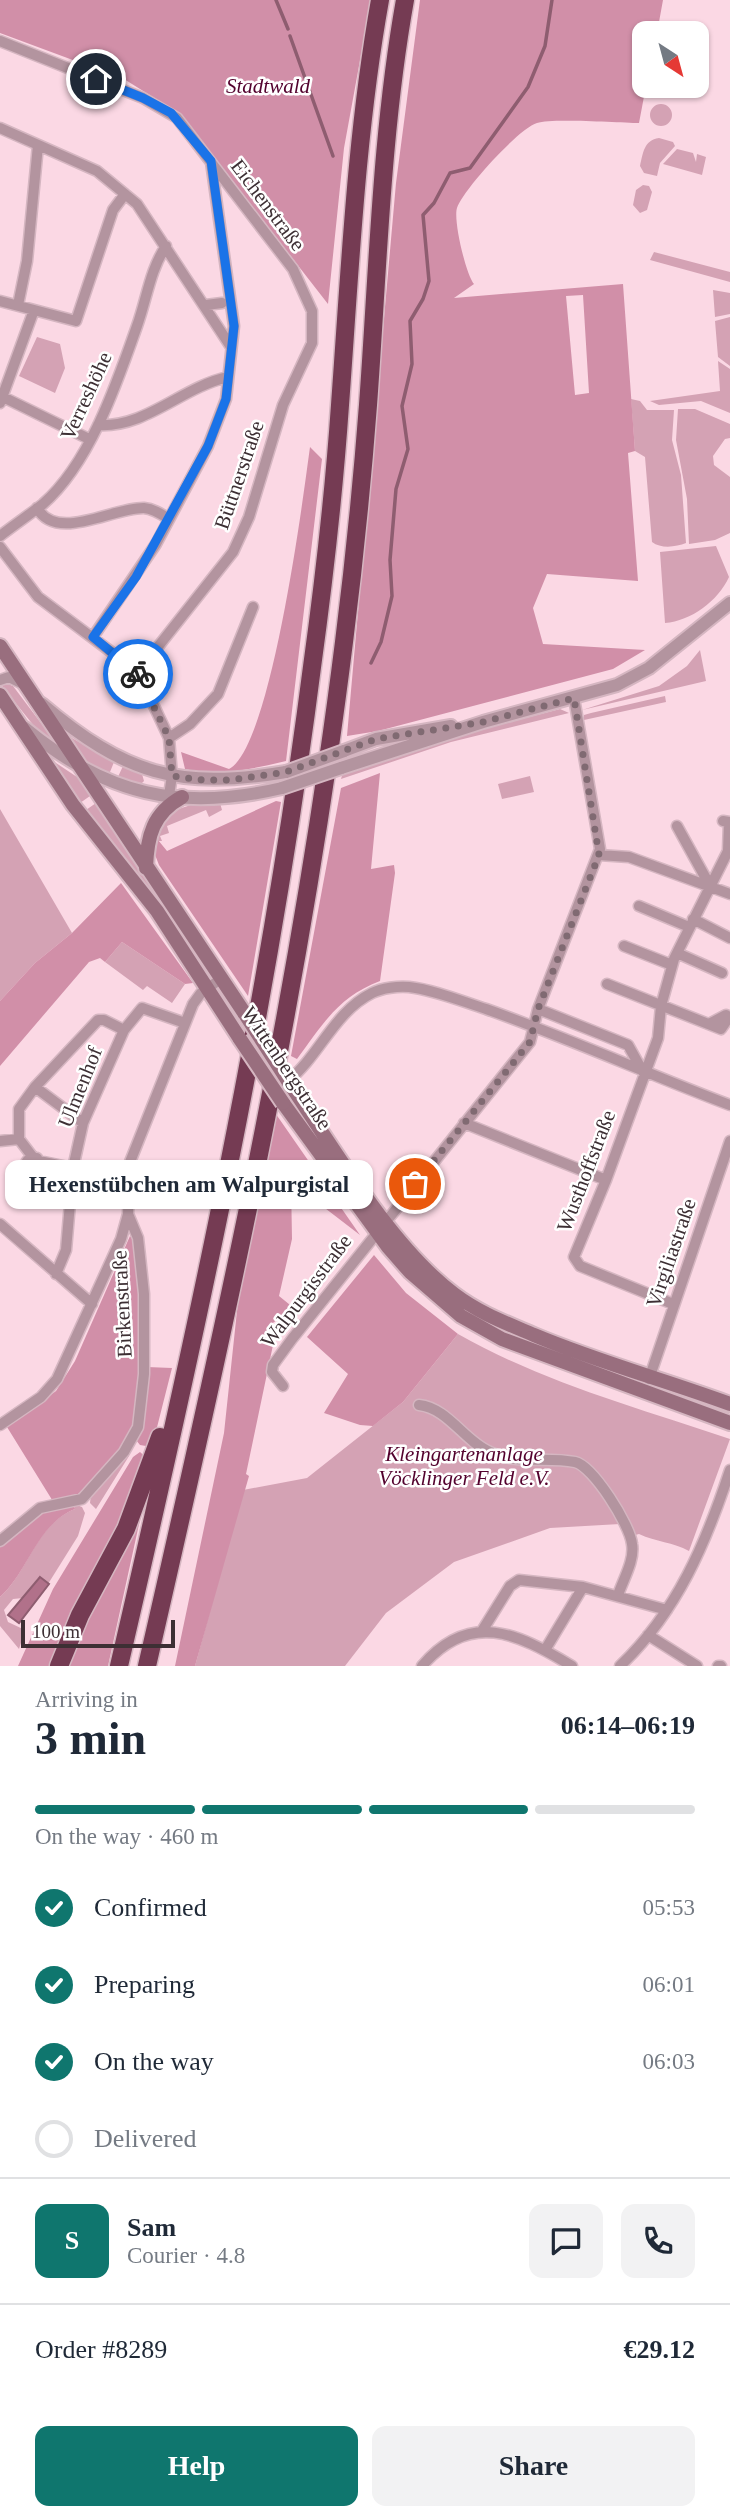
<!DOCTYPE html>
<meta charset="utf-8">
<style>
:root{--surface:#fff;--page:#f2f2f3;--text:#1f2937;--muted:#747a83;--line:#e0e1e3;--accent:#0f766e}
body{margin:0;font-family:"Times New Roman",serif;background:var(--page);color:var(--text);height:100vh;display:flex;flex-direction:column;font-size:26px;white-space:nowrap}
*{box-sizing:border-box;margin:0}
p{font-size:23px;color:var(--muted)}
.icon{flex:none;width:38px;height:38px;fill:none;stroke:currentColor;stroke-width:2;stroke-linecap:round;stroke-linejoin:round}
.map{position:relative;height:1666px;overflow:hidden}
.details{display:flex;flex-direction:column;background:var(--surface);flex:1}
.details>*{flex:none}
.needle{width:46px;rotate:144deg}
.controls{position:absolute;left:632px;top:21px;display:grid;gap:14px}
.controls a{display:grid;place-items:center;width:77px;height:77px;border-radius:14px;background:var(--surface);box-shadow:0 2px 5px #0004;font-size:35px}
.scale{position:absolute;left:21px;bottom:18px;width:154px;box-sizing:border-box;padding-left:7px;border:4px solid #3d2f34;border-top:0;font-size:19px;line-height:24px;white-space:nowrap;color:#3d2f34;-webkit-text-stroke:5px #fff;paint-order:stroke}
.pin{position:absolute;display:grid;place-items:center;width:60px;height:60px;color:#fff;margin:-30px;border:4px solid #fff;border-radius:50%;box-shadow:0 2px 7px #0007}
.courier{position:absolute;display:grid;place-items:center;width:70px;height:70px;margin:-35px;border:5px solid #1a73e8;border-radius:50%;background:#fff;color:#222;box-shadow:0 2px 9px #0007}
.bubble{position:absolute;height:49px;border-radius:14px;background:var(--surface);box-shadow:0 2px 5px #0004;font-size:23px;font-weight:700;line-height:49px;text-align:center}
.overview em{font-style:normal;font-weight:700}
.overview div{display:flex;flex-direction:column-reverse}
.overview{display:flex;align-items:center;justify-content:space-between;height:119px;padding:0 35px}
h1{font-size:46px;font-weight:700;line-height:52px}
.bar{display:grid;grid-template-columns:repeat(4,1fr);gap:10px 7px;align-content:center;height:84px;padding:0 35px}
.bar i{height:9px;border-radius:5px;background:var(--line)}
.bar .on{background:var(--accent)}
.bar p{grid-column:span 4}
.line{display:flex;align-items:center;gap:18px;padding:0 35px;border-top:2px solid var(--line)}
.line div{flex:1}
.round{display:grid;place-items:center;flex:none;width:74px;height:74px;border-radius:14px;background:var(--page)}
ol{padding:0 35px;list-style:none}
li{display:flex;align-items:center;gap:21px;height:77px}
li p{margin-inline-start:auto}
li .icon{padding:7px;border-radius:50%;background:var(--accent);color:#fff;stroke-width:4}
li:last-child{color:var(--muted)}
li i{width:38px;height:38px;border:4px solid var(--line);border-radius:50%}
.action{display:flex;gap:14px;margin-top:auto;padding:14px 35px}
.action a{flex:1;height:80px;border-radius:14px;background:var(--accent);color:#fff;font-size:28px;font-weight:700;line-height:80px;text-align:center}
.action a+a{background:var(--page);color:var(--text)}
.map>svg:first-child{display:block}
.green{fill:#d4a2b4}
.forest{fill:#d18fa8;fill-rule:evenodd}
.water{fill:#b1718a;stroke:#8e5d70;stroke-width:2}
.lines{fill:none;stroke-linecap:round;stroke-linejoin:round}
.stream{stroke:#8e5d70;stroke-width:3.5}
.minor-casing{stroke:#d5b6c1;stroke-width:13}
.tertiary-casing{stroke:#d5b6c1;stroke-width:16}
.secondary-casing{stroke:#d5b6c1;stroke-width:18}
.motorway-casing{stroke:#d5b6c1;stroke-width:21}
.minor{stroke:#b3949f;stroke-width:10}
.tertiary{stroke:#b3949f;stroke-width:12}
.secondary{stroke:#996e7e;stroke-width:14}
.motorway{stroke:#753b53;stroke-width:18}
.tertiary-bridge-casing{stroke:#d5b6c1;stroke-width:16;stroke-linecap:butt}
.secondary-bridge-casing{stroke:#d5b6c1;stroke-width:18;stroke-linecap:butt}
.tertiary-bridge{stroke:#b3949f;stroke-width:12}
.secondary-bridge{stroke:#996e7e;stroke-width:14}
.done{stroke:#806a72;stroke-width:7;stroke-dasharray:0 12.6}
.route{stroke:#1a73e8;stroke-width:9}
.labels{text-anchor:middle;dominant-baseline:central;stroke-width:5;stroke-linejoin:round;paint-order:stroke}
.park-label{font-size:21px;font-style:italic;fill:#53022e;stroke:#fff}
.street-label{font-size:21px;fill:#3d2f34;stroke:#fff}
</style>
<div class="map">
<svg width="730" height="1666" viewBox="0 0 730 1666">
<rect width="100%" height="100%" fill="#fbd8e4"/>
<!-- green -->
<path class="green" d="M650 115a11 11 0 1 1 22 0a11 11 0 1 1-22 0Z
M659,138L673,142L675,146L660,163L657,176L644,173L640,166C643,153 644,140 659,138Z
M677,149L693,153L696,162L697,154L706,157L702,175L663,164Z
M643,185L649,186L652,192L647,210L640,213L633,205L636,190Z
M654,252L730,272V282L650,260Z
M713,290L730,293V314L715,317Z
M730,317V366L718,357L715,321Z
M37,337L60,344L65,368L55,393L19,376Z
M718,361L730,369V413L701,401L659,405L650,401L720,391Z
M631,399L640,401L647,410H674L672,440L681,475L686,543C676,547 661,549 652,542L645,457L635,451Z
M678,409H695L730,424V438L725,439L713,456L714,465L730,477V533L715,540L689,544L687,499L676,440Z
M716,546L729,577C718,601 691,621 665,623L660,552Z
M700,650L706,681L582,710L659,686L687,666Z
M5,683L13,686L59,747L38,731L2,686Z
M665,696L666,702L584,720V715L591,713Z
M560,709L569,713L451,742L341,779L343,772L440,740Z
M65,734L114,762L108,777L88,768Z
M50,759L80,779L90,796L80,803Z
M123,766L142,774L144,781L140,785L117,779Z
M530,776L534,792L502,799L498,784Z
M96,803L152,888L148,890L86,810Z
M204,803H220L222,810L209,817L206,810L167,826L169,833L160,836L162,841H155C161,814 178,806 204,803Z
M0,809L72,933L35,963L0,1001Z
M122,942L185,984L172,1003L147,986L143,990L105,962Z
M458,1334C542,1382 638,1408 730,1439L689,1551C673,1542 656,1542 639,1534L628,1537L620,1524L550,1528L454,1562L386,1613L345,1666H195L243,1490L307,1478L403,1402Z
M129,1452V1456L96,1509L90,1503L91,1494Z
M74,1504L82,1507L85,1513L78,1536L48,1584L38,1578L23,1598L13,1599L4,1610L8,1622L25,1630L19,1649L0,1626V1597C29,1571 35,1525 75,1509Z"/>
<!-- forest -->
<path class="forest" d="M0,0H371L344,148L328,304L180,114L124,79L0,33Z
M420,0H663L657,33H644L646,86L639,123C619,123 552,118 537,123C519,128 462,191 457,208C453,220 466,275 474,284L454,298L623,284L635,451L628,453L638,581L547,574L533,608L543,644L645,650L613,669L378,731L347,736L396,183ZM583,295L589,393L575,395L566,296Z
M310,447L322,459L286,761C252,769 219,777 185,769L181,752L229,769C271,748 303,499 310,447Z
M380,773L371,869L394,865L395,873L380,981C338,997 323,1024 297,1059L291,1056L341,788Z
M276,801L281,802L248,996L159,865L152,847L158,840L167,851Z
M121,883L193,983L185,984L122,942L105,962L100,958L89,962L0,1066V1001L35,963L72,933Z
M271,1107L360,1235L291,1182L292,1239L279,1296L300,1313L292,1320L278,1319L269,1326L267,1337L273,1345L246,1474L249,1476L195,1666H175L224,1433L242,1264Z
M130,1236L134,1241L147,1367L172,1368L152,1447L140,1445L136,1440L90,1486L72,1498L75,1509C36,1525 29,1571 0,1597V1542L54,1503L7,1427L56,1391L75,1361Z
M374,1255L406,1293L458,1334L403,1402L373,1426L360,1425L324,1413L348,1374L307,1337Z
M140,1452L149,1460L52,1666H18L53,1589L133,1457Z
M141,1515L108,1666H66L69,1654Z"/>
<!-- water -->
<path class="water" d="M40,1577L49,1584L19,1623L8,1615Z"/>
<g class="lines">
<!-- stream -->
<path class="stream" d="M276,0L288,29
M290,36L333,156
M371,663L381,642L392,596L390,560L396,489L408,449L402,406L412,364L410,321L423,299L429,281L423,215L434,203L450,173L470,168L528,87L545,46L552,0"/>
<defs>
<path id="minor" d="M0,41L143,98L177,118L293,269L312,311V343L283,405L249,517L233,552L138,672
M0,128L97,171L137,204L231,347
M0,301L76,321L113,210L125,194
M18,305L27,261L38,145
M206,305L222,303
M3,397L89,439
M0,403L34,310
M98,425C146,428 182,387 228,377
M37,508C57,543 113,507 144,508C154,509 161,514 169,519
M0,536C14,525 29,515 43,504C90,463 117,383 137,326C147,298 150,270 166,246
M0,547L38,597L138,672L169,738L172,776L169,795
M93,637L156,544L208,446L226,399L234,326L211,162
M0,680L9,677L25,685
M169,738L190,724L218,694L253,607
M677,826L709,884
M599,855L629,857L730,894
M639,906L689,927
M693,919L730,938
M624,946L672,965
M677,953L722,973
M607,984L721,1029L729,1017L726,1015L709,1024
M538,1009L628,1045L643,1072
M288,1081C320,1055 334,1012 372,993C382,988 398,986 409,987C435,990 461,1001 486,1009C568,1038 648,1074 730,1105
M35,1087L83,1123
M464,1123L606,1180
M0,1141L19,1139
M32,1156L27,1161L30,1166L35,1165L37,1158
M73,1168L39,1161L32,1156L19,1139V1109L35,1087L98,1020H104L124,1030
M0,1224L92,1304
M56,1274L66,1250L73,1168L83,1123L124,1030L142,1008L185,1023
M673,1304L580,1266L574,1257L606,1180L658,1038L661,1006L674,959L728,851L729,822L723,821
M649,1379L730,1141
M283,1386L272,1372L273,1365L292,1339L530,1042L538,1009L600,849L574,698
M419,1405C448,1408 464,1441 490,1452C516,1465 547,1456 575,1462C593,1466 630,1525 632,1544C635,1560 623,1580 618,1595
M0,1425L41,1397L57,1379L121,1239L128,1214
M0,1541L40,1508L82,1499L124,1452L138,1427L144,1374V1294L138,1238L128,1214L130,1162L193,1004L201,993L222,978
M482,1631L510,1586L519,1580L583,1587L667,1610
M648,1635L697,1666
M545,1650L583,1587
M422,1666C470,1610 517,1633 572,1666
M620,1666C677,1612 706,1543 730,1470
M718,1666H721"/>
<path id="tertiary" d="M42,704C125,774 178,790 286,772
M25,728C106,795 180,812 282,788
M344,751L376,739L451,726
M341,768L483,722L617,685L649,668L730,603"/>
<path id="secondary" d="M0,646L245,1014
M0,695L73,805L157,911L240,1039
M146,868C147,836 153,813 182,797
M288,1081C332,1146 391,1247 454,1294C479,1313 506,1323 534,1335C598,1362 665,1380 730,1404
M283,1103L388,1247L410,1272L461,1316L502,1339L730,1423"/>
<path id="motorway" d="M59,1666L80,1615L126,1529L160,1437
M119,1666C196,1335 269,1003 312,667C324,580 334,492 340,405C350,270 356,134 380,0
M147,1666C225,1327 301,987 344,642C354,563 362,484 368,405C378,270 381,134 405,0"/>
</defs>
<!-- minor casing -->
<use href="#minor" class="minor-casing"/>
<!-- tertiary casing -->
<use href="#tertiary" class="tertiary-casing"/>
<!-- secondary casing -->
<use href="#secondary" class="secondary-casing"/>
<!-- motorway casing -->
<use href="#motorway" class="motorway-casing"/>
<!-- minor -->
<use href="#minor" class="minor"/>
<!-- tertiary -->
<use href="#tertiary" class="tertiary"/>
<!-- secondary -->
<use href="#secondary" class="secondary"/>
<!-- motorway -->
<use href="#motorway" class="motorway"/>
<defs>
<path id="tertiary-bridge" d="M286,772L344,751
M282,788L341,768"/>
<path id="secondary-bridge" d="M245,1014L288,1081
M240,1039L283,1103"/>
</defs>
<!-- tertiary-bridge casing -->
<use href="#tertiary-bridge" class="tertiary-bridge-casing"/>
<!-- secondary-bridge casing -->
<use href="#secondary-bridge" class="secondary-bridge-casing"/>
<!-- tertiary-bridge -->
<use href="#tertiary-bridge" class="tertiary-bridge"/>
<!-- secondary-bridge -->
<use href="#secondary-bridge" class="secondary-bridge"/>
</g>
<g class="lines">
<!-- done -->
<path class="done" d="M138,674L169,738L172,776L203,780H231L286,772L376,739L483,722L574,698L599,855L538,1009L530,1042L415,1184"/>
<!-- route -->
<path class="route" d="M96,79L143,98L171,113L211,161L234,326L226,399L208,446L136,577L93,637L138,674"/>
</g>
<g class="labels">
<!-- park labels -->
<g class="park-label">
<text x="268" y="86">Stadtwald</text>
<text x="464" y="1454">Kleingartenanlage<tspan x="464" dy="24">Vöcklinger Feld e.V.</tspan></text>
</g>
<!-- street labels -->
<g class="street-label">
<text transform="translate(268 205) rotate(53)">Eichenstraße</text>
<text transform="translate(86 396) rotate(-65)">Verreshöhe</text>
<text transform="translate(239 475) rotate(-71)">Büttnerstraße</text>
<text transform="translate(287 1068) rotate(56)">Wittenbergstraße</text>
<text transform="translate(80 1087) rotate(-68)">Ulmenhof</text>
<text transform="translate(586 1171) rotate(-69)">Wusthoffstraße</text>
<text transform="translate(671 1253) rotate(-71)">Virgiliastraße</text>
<text transform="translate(306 1291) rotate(-53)">Walpurgisstraße</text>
<text transform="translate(122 1304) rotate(-93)">Birkenstraße</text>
</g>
</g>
</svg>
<div class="controls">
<a><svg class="needle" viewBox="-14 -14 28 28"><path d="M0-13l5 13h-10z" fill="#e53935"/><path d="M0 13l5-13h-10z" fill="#747a83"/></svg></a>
</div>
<div class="scale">100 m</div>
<div class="pin" style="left:415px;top:1184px;background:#ea580c"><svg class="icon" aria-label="bag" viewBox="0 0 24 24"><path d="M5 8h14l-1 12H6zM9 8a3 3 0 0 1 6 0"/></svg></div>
<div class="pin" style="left:96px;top:79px;background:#1f2937"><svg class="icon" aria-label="home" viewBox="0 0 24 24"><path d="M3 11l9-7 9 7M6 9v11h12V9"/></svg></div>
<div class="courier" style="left:138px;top:674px"><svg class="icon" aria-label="bike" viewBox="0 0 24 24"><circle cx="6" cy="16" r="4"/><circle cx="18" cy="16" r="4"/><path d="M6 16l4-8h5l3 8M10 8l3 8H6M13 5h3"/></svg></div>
<div class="bubble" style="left:5px;top:1160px;width:368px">Hexenstübchen am Walpurgistal</div>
</div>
<section class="details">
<div class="overview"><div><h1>3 min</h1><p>Arriving in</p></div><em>06:14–06:19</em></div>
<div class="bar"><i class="on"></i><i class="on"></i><i class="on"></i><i></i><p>On the way · 460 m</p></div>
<ol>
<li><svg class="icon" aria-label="check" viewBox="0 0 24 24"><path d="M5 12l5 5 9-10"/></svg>Confirmed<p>05:53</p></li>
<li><svg class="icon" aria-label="check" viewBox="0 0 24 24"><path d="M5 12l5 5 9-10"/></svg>Preparing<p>06:01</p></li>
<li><svg class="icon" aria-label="check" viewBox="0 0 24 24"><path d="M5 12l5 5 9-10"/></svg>On the way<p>06:03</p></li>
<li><i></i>Delivered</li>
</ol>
<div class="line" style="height:126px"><b class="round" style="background:var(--accent);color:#fff">S</b><div><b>Sam</b><p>Courier · 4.8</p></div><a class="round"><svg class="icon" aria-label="chat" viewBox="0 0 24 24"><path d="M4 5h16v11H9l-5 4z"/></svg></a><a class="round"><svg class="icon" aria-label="phone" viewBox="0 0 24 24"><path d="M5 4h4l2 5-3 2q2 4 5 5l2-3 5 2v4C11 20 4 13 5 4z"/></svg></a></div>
<div class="line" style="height:91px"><div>Order #8289</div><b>€29.12</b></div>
<div class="action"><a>Help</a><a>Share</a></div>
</section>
